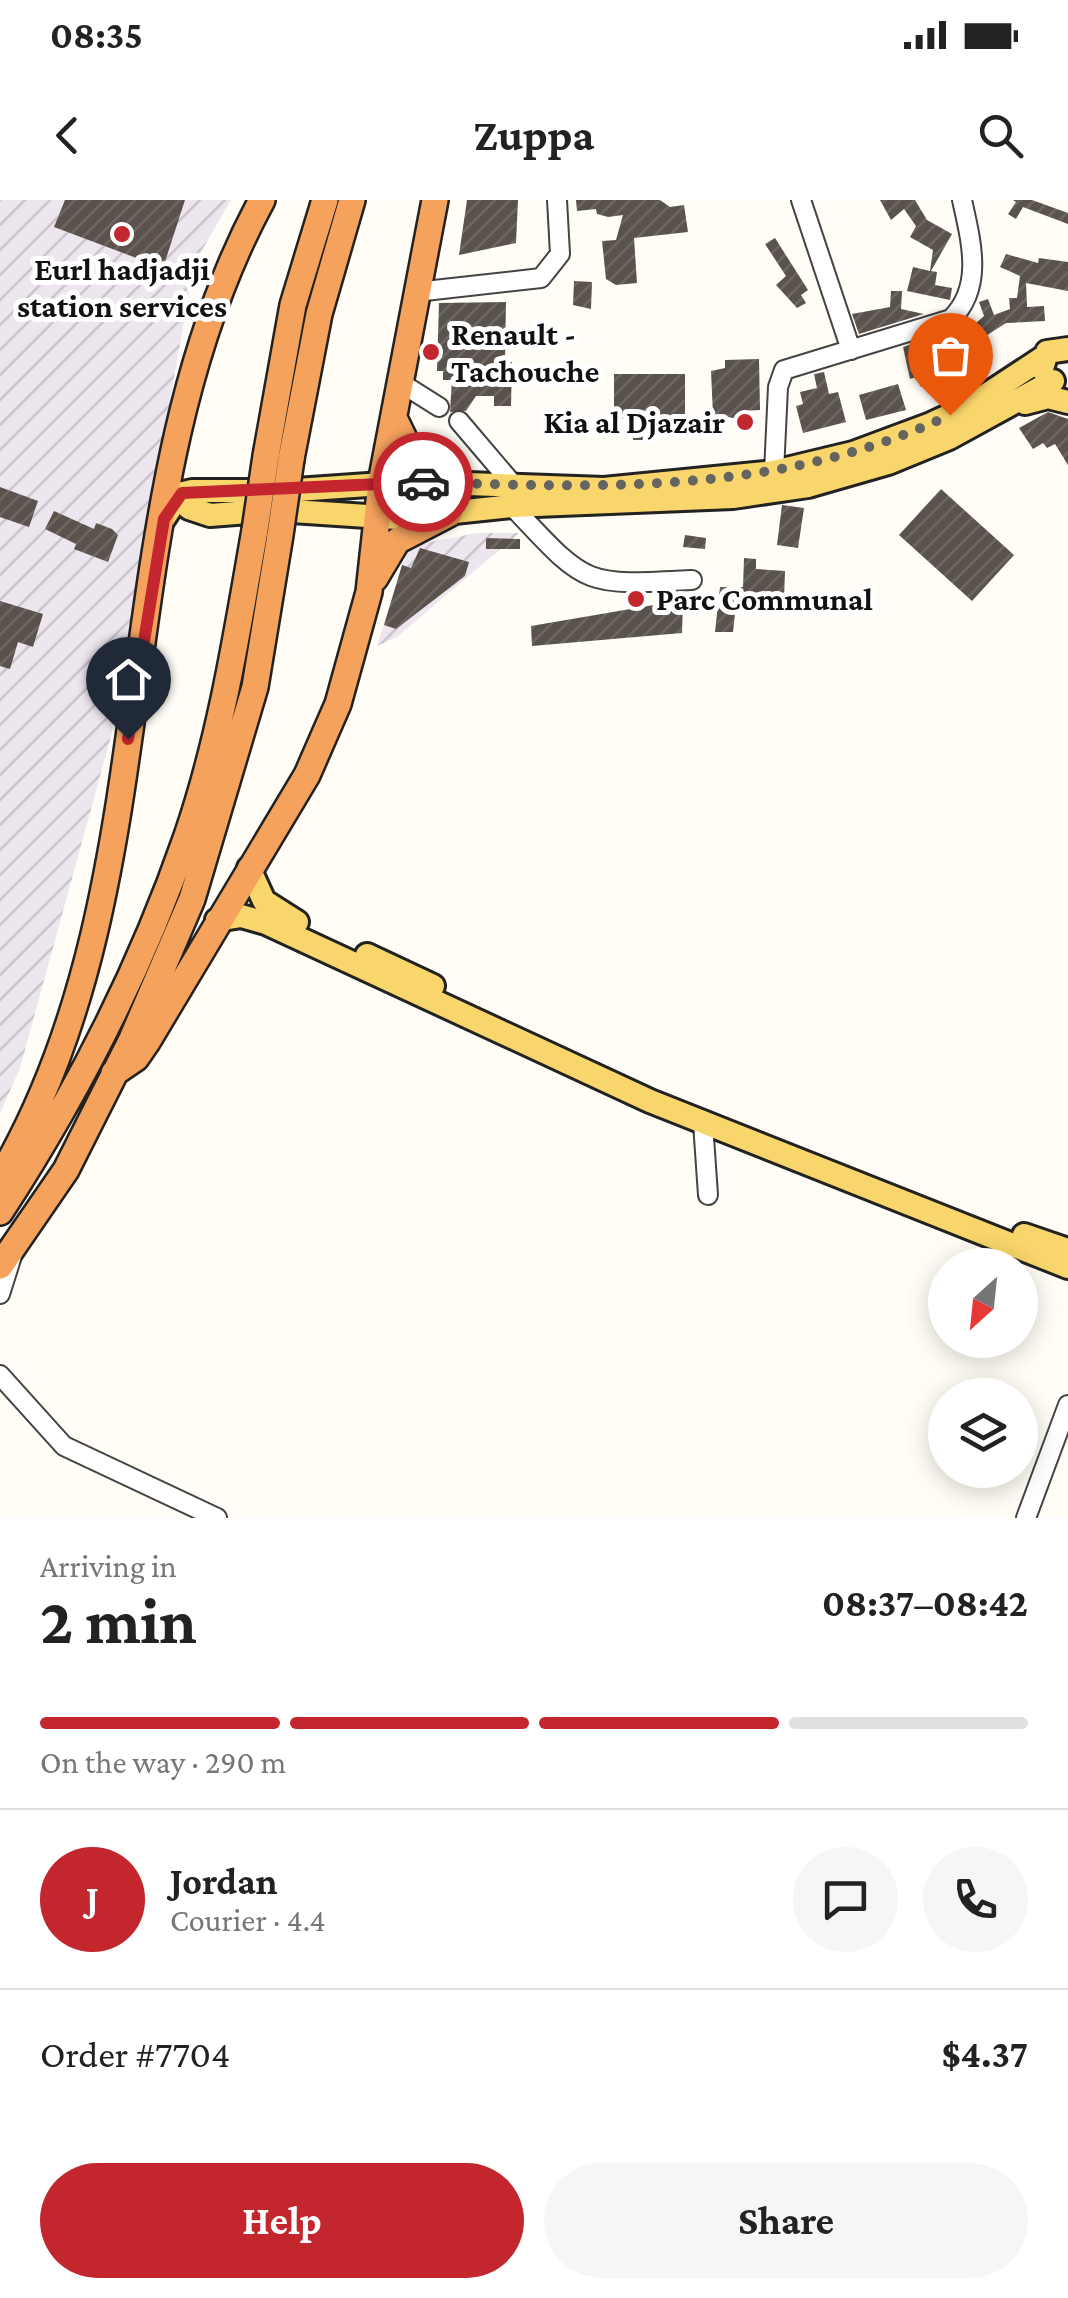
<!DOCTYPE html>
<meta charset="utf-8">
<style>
:root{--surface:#fff;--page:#f6f6f6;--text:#222;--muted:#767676;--line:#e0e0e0;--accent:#c4262e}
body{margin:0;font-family:"Crimson Pro",serif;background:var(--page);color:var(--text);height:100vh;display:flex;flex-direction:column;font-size:38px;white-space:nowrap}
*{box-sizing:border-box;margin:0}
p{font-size:32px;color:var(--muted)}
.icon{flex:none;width:55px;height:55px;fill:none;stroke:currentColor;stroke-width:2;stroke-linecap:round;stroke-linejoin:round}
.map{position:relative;height:1318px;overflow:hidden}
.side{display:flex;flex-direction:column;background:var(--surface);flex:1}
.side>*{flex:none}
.needle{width:65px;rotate:207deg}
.buttons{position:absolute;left:928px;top:1048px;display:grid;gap:20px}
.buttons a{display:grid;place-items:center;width:110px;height:110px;border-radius:50%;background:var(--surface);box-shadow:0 5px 25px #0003;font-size:50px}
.pin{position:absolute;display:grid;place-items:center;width:85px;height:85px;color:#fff;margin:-102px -42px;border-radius:50% 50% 50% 0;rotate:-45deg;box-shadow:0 0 10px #0007}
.pin .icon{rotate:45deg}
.courier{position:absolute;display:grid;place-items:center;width:100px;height:100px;margin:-50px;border:8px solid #c4262e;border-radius:50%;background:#fff;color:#222;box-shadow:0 2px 12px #0007}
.summary em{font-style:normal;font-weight:700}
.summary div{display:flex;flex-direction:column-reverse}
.summary{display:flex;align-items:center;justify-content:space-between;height:170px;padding:0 40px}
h1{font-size:65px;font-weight:700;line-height:75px}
.bar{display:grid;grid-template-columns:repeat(4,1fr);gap:15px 10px;align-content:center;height:120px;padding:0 40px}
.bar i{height:12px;border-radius:8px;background:var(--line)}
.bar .active{background:var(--accent)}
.bar p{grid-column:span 4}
.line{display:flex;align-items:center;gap:25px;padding:0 40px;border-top:2px solid var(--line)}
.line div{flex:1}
.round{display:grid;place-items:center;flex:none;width:105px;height:105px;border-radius:52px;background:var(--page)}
.primary-button{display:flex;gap:20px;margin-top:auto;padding:20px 40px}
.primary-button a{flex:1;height:115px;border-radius:60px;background:var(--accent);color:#fff;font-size:40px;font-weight:700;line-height:115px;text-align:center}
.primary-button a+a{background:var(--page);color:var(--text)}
.status{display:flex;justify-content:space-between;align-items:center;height:70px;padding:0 50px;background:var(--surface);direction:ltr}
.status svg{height:28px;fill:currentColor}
header{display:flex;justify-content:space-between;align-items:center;height:130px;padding:0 40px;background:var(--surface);font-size:45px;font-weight:700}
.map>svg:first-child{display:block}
.industrial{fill:url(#industrial-furrows)}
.building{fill:url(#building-hatch)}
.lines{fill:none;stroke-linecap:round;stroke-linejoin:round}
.minor-casing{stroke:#444;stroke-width:22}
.major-casing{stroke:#222;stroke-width:28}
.highway-casing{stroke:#222;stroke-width:30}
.minor{stroke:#fff;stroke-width:18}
.major{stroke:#f9d66b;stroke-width:22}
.highway{stroke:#f5a25d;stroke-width:25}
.highway-bridge-casing{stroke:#222;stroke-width:30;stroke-linecap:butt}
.highway-bridge{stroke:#f5a25d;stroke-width:25}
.done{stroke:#646461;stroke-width:10;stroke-dasharray:0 18}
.route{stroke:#c4262e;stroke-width:12}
.poi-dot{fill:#c4262e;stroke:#fff;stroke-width:4}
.labels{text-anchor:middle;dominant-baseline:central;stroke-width:10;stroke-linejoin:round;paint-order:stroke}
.poi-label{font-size:32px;font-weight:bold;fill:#111;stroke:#fff;text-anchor:start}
</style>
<div class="status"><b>08:35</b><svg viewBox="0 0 49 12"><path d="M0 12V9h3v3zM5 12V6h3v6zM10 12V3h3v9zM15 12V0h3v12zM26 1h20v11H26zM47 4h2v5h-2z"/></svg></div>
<header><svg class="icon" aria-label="back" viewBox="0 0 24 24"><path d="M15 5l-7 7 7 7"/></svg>Zuppa<svg class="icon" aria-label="search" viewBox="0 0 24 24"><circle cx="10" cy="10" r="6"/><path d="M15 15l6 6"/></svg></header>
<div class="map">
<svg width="1068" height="1318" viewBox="0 0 1068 1318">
<defs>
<pattern id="industrial-furrows" width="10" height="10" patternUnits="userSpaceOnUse" patternTransform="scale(2.5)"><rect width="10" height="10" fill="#eee6ef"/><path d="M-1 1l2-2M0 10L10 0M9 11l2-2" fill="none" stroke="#cbc4cc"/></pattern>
<pattern id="building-hatch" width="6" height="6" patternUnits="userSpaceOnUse" patternTransform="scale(2.5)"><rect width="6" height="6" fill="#5a524d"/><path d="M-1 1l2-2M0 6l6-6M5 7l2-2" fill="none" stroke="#6d6662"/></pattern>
</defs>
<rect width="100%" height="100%" fill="#fffdf5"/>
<!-- industrial -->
<path class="industrial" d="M0,0H231L194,64L111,536L20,868L0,913Z
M477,333H519L397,437L377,446L409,346Z"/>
<!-- building -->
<path class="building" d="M65,0H185L163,68L54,27Z
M467,0H518L516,43L459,55Z
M576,0H660L670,7L684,5L688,32L634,38L637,83L616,85L606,79L602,41L616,40L623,15L608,17L597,14L596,9L577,11Z
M880,0H915L927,20L952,34L931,71L937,72L935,85L952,88L950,100L907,91L913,67L930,71L933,50L910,37L916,26L904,9L891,20Z
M1013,0H1032L1068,13V24L1023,7L1016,19L1008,14L1016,2Z
M775,38L808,90L801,95L806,103L797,108L776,85L786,76L765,44Z
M1006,54L1038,63L1039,58L1068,62V91L1026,83L1027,107L1044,106L1045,121L1006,123L978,141L968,130L984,116L979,102L988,99L994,115L1010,109L1009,98H1017L1020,76L1000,67Z
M574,81L592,82L591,109L573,105Z
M891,91H902L901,109L924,114L859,134L852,114L890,107Z
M506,102L505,162H512L511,206H494V196H476L466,211L450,212L452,180H443V171H437L439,103Z
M924,140L957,160L921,187L916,177L910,179L903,147Z
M759,159L760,210L741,211V219L713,215L711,171L725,168V160Z
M824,172L829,194L838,192L846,222L803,233L796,206L803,204L800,192L817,188L814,174Z
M614,174H685V219H644L645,240H633L632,219H614Z
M898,184L906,210L866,220L859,195Z
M1048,212L1068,219V265L1055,244L1047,248L1043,243L1033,249L1019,228Z
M0,287L38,301L29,327L0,317Z
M941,289L1014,355L972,401L899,335Z
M782,305L804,308L798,348L777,345Z
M54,311L94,329L96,323L112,329L118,335L108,362L74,349L76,344L45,329Z
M685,335L706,338L705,349L683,347Z
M486,338L520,339V349H486Z
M420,348L469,362L465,376L396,429L384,425L402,365L411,368Z
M744,358L756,359V369L785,371L784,399L737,396L733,432H715L720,387H743Z
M683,400L682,433L532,446L531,426Z
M0,401L43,414L33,447L18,442L10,469L0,466Z"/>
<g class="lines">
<defs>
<path id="minor" d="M801,0L851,150
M416,92L541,78L560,54L557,0
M401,183L439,207
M459,221L516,288
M774,272L778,187L784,170L951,119C984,87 971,41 962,0
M512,306C587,386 582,386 692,380
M703,923L708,995
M0,1094L12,1056
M0,1175L64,1246L217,1318
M1026,1318L1068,1205"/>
<path id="major" d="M1042,169L1047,152L1068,149
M1025,203L1048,197L1068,202
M171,288L189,308L210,315L277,310L397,318L512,306L733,297L808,286L888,263L949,238L1053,181
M164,318L180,294L192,291H282L411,282L604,289L774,272L853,253L931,224L968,207L1044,157
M249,668L264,701L297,722
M217,720L241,716L266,723L650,901L1068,1067
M367,755L433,786
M1024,1035L1068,1050"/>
<path id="highway" d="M394,218L413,257L443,283
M266,256L293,105L325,0
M291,259L319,114L352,0
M375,378L397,341L449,314
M114,873L136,858L147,842L307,575L338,504L369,392L381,283L435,0
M0,978C176,680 98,302 262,0
M0,1012C77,894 141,769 187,636C221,537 237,433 255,330
M0,1066L66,970L132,839L192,699L255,487L280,335"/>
</defs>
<!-- minor casing -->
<use href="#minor" class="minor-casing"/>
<!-- major casing -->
<use href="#major" class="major-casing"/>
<!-- highway casing -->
<use href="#highway" class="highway-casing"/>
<!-- minor -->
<use href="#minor" class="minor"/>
<!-- major -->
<use href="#major" class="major"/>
<!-- highway -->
<use href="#highway" class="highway"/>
<defs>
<path id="highway-bridge" d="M255,330L266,256
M280,335L291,259"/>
</defs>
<!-- highway-bridge casing -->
<use href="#highway-bridge" class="highway-bridge-casing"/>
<!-- highway-bridge -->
<use href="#highway-bridge" class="highway-bridge"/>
</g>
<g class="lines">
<!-- done -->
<path class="done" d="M423,282C603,288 782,295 950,215"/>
<!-- route -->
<path class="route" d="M128,539L164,319L182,293L423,282"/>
</g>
<!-- markers -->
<g class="poi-dot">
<circle cx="122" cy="34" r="10"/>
<circle cx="431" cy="152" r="10"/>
<circle cx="745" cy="222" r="10"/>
<circle cx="636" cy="399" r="10"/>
</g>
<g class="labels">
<!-- poi labels -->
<g class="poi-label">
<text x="122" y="69" text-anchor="middle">Eurl hadjadji<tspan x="122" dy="37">station services</tspan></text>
<text x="451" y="134">Renault -<tspan x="451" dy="37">Tachouche</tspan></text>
<text x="725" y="222" text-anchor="end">Kia al Djazair</text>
<text x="656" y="399">Parc Communal</text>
</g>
</g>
</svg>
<div class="buttons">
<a><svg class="needle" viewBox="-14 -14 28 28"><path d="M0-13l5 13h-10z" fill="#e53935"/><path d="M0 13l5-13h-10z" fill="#767676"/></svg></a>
<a><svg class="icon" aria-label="layers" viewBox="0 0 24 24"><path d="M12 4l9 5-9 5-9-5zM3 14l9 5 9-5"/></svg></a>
</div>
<div class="pin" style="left:950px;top:215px;background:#ea580c"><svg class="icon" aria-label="bag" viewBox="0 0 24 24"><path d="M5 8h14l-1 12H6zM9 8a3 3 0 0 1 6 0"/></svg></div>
<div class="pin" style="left:128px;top:539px;background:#1f2937"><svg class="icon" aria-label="home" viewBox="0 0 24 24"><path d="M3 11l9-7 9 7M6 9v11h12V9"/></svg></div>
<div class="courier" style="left:423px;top:282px"><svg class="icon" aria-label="car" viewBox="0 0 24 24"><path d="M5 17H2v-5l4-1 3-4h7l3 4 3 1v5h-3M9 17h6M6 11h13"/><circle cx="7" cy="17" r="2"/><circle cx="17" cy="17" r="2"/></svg></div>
</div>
<section class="side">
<div class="summary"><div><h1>2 min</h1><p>Arriving in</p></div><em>08:37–08:42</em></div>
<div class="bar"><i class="active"></i><i class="active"></i><i class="active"></i><i></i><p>On the way · 290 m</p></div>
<div class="line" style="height:180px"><b class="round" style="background:var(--accent);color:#fff">J</b><div><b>Jordan</b><p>Courier · 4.4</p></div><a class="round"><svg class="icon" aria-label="chat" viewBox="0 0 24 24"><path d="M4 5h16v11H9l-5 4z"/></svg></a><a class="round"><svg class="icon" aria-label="phone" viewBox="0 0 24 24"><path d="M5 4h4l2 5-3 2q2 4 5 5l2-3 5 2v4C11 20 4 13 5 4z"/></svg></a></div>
<div class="line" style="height:130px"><div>Order #7704</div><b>$4.37</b></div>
<div class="primary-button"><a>Help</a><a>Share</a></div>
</section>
